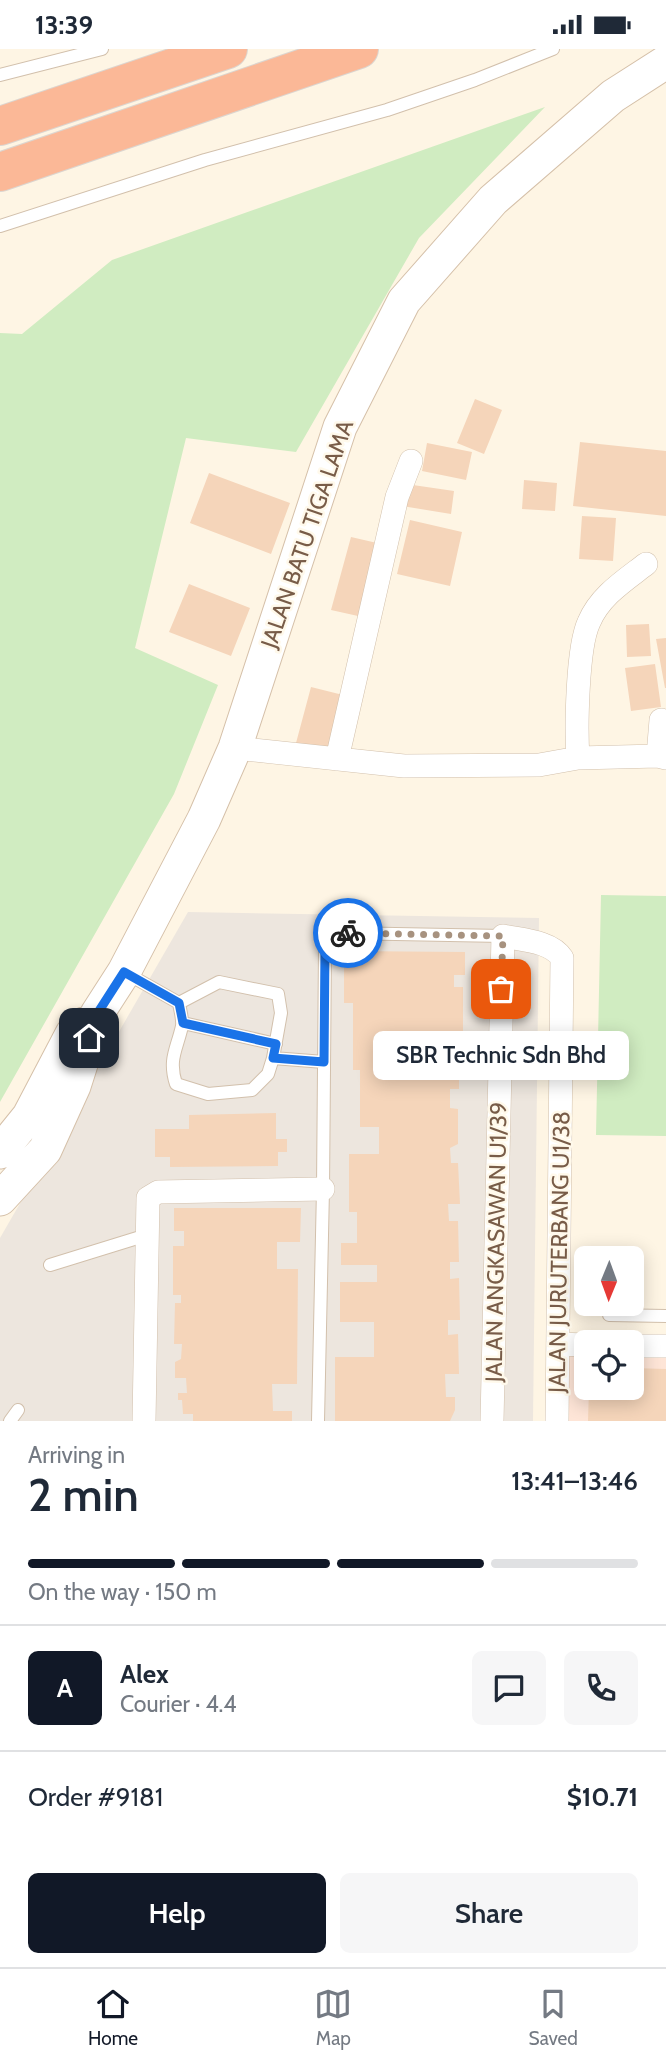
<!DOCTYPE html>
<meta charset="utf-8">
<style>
:root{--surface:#fff;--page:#f6f6f7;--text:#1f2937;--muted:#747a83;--line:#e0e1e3;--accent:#111827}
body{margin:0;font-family:Cabin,sans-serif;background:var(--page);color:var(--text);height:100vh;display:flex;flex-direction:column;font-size:26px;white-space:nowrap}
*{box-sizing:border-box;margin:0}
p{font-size:23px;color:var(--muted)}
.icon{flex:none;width:38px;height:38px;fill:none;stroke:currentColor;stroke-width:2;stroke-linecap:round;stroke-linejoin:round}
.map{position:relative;height:1372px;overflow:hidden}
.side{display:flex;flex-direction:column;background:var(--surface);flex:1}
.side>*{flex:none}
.needle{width:46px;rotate:181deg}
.tools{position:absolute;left:574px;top:1197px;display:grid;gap:14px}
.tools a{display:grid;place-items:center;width:70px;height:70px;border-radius:10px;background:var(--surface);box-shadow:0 4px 18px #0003;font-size:35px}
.pin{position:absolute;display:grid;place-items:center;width:60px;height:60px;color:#fff;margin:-30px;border-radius:14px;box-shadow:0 4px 10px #0006}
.courier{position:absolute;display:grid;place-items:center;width:70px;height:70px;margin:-35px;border:5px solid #1a73e8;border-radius:50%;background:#fff;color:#222;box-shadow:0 2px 9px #0007}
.bubble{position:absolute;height:49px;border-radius:10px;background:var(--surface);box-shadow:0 4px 18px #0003;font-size:23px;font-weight:600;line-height:49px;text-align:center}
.overview em{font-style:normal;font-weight:600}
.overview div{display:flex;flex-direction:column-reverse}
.overview{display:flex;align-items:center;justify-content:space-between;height:119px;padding:0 28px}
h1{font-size:46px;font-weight:600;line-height:52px}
.bar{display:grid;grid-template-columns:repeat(4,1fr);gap:10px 7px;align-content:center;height:84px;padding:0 28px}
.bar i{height:9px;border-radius:5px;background:var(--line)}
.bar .active{background:var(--accent)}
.bar p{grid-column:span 4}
.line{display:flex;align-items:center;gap:18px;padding:0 28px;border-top:2px solid var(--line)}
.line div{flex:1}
.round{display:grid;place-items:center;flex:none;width:74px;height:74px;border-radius:10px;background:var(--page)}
.primary-button{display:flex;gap:14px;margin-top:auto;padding:14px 28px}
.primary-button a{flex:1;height:80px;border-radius:10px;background:var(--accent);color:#fff;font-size:28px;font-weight:600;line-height:80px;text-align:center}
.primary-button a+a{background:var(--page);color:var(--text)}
.status{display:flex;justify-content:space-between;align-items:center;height:49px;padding:0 35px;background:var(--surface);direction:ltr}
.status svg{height:19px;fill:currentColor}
.tab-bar{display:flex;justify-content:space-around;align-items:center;height:98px;border-top:2px solid var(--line);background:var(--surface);font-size:19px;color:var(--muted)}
.tab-bar a{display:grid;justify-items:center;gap:4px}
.tab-bar .active{color:var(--accent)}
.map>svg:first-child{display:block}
.commercial{fill:#fee5d7}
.industrial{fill:#ede6de}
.green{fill:#d0ecc1}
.building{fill:#f5d5ba}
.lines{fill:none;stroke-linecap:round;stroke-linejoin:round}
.lane-casing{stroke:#d2c0ac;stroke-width:14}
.street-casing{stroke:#d2c0ac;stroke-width:24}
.secondary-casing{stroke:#d5c0a9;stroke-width:35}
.highway-casing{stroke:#dcd5cf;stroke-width:40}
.lane{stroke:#fff;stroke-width:12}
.street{stroke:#fff;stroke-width:23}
.secondary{stroke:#fff;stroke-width:33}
.highway{stroke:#fbb897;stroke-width:38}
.done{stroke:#a7927f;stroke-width:7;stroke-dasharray:0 12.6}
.route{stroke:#1a73e8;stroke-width:9}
.labels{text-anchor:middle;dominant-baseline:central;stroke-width:5;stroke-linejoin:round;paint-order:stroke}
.street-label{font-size:23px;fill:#785c48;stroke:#fff9eb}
</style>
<div class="status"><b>13:39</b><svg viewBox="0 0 49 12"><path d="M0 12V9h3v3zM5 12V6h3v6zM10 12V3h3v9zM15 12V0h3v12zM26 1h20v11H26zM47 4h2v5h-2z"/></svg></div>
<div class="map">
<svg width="666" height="1372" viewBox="0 0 666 1372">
<rect width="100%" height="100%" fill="#fef5e4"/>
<!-- commercial -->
<path class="commercial" d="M569,1306H586V1339H632V1307L666,1308V1372H569Z"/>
<!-- industrial -->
<path class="industrial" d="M188,863L539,869L533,1372H0V1189Z"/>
<!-- green -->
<path class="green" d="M545,58L419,189L296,403L186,389L135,599L218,636L174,745L0,1053V284L22,285L112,211Z
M601,846L666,847V1087L596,1086Z"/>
<!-- building -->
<path class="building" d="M475,350L502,361L484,405L457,394Z
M580,393L666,402V467L573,457Z
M427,394L472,403L466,431L422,422Z
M209,424L290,454L271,505L190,474Z
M524,431L557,434L555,462L522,460Z
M406,435L454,442L451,465L402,457Z
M582,467L616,469L613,512L579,510Z
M410,471L462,483L450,537L397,525Z
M351,488L377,494L358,567L331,561Z
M189,535L250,559L231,607L169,583Z
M649,575L651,607L627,608L626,576Z
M666,589V639H665L656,590Z
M655,615L661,658L631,662L625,619Z
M311,638L343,646L328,703L296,694Z
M344,902L465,903V926H454V938H463V982H451V1004H459V1040H450V1059L458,1060V1095L450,1099L451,1114H458L460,1155H448L449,1172H458L459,1213H450V1230L459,1229L460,1271H448V1286L458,1285L459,1325H445L446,1348H455V1361L450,1372H335V1308H374V1273H340V1233H377V1216H341V1194H357V1163H349V1105H379V1078H360V1021H353V954H344Z
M276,1064V1090H287V1103H278V1117L170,1118V1108H155V1080H189V1066Z
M174,1159H301L300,1193H277V1220H298L297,1335H272L273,1362H292V1372H193V1365H183L182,1351H178V1344H187L186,1329H175V1313L181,1310L182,1295H174L175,1254H181V1246H173V1197H184V1182H174Z
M632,1319L666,1320V1372H588L589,1339H632Z"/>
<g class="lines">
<defs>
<path id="lane" d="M0,26L102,0
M0,177L205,111L387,61L475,31L553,0
M124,923L179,954C180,961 183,970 182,977C177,1000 168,1010 176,1035L208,1045L252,1041L268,1025L273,1009L281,964L278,945L219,933L179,954
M183,974L276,995
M273,1009L324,1013
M50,1216L147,1186
M609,1266L666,1267
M10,1372L18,1361
M318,1372L323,1140L325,899L332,889L342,884L503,887"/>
<path id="street" d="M235,699L404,717L539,716L578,709L658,707L666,709
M658,707L661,671
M578,709C576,680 577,598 589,573C600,547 624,532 646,515
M337,710L397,448L411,412
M558,1295L586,1296
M632,1297H666
M144,1372L148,1149L158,1143L323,1140
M492,1372L503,887C522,891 551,892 562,909L557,1372"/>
<path id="secondary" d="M0,1103L29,1067L72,985L84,975
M0,1150L45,1101L74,1037L97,965L124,923L204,770L235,699L340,378L404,252L493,151L613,47L666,13"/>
<path id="highway" d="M0,77L228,0
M0,123L359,0"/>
</defs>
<!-- lane casing -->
<use href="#lane" class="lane-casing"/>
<!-- street casing -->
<use href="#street" class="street-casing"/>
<!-- secondary casing -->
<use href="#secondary" class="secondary-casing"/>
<!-- highway casing -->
<use href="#highway" class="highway-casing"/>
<!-- lane -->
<use href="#lane" class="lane"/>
<!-- street -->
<use href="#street" class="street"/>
<!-- secondary -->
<use href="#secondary" class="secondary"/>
<!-- highway -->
<use href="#highway" class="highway"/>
</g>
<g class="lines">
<!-- done -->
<path class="done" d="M348,884L503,887L501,940"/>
<!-- route -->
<path class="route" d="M89,989L97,965L124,923L179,954L183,974L276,995L273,1009L324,1013L325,899C331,891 336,884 348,884"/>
</g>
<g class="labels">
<!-- street labels -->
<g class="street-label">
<text transform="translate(307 485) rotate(-71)">JALAN BATU TIGA LAMA</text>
<text transform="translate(496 1193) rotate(-89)">JALAN ANGKASAWAN U1/39</text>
<text transform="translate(559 1203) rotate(-89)">JALAN JURUTERBANG U1/38</text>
</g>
</g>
</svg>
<div class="tools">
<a><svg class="needle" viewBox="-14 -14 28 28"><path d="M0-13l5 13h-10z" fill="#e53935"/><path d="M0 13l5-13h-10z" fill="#747a83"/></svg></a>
<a><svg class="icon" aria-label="locate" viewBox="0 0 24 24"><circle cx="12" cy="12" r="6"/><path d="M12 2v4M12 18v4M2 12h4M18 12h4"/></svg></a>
</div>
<div class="pin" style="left:501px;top:940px;background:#ea580c"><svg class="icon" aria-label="bag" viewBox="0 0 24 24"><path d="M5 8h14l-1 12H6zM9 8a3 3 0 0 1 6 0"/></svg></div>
<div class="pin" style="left:89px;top:989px;background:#1f2937"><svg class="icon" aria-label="home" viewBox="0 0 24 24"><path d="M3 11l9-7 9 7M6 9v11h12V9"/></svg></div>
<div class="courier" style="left:348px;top:884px"><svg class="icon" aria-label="bike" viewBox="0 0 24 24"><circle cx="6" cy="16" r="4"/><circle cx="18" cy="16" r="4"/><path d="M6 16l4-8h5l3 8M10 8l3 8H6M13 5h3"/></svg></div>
<div class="bubble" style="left:373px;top:982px;width:256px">SBR Technic Sdn Bhd</div>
</div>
<section class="side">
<div class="overview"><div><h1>2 min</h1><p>Arriving in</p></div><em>13:41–13:46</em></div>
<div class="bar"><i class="active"></i><i class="active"></i><i class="active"></i><i></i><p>On the way · 150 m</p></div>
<div class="line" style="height:126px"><b class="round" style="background:var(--accent);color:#fff">A</b><div><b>Alex</b><p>Courier · 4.4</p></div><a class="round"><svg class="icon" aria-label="chat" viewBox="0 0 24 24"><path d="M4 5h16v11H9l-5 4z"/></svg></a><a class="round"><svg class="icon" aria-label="phone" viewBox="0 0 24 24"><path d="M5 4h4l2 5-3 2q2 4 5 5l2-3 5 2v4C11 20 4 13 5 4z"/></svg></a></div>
<div class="line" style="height:91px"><div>Order #9181</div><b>$10.71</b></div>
<div class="primary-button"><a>Help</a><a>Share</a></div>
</section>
<nav class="tab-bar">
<a class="active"><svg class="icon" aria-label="home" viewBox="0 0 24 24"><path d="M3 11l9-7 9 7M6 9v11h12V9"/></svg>Home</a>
<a><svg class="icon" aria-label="map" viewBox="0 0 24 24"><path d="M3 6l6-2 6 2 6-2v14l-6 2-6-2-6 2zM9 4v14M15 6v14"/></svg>Map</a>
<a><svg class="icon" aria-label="saved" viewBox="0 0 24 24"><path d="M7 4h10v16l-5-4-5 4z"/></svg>Saved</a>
</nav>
